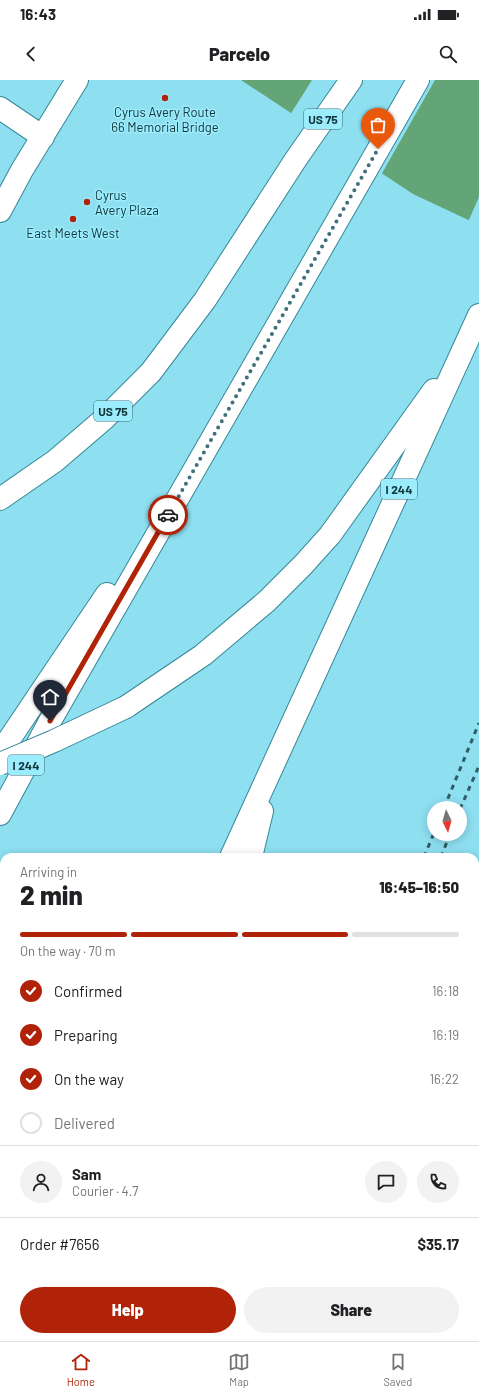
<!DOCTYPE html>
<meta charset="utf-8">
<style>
:root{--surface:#fff;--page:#f2f2f2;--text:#202124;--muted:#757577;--line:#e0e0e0;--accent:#b02308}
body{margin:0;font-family:Barlow,sans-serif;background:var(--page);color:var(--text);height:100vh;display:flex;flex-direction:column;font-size:15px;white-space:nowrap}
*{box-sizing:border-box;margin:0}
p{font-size:13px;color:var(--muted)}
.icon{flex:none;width:22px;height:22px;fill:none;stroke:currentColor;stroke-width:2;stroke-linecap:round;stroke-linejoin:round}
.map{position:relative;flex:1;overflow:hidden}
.details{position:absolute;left:0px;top:773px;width:479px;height:488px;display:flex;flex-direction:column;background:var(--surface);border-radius:12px 12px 0 0;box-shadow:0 2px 10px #0003}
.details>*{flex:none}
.needle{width:26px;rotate:175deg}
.buttons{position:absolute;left:427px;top:721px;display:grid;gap:8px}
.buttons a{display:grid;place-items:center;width:40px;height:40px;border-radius:50%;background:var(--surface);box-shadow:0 2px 10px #0003;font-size:20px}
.pin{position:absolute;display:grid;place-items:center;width:34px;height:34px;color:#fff;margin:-41px -17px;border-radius:50% 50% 50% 0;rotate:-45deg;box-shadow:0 0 4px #0007}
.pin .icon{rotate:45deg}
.courier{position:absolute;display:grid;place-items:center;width:40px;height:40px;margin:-20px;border:3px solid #b02308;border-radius:50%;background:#fff;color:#222;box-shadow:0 1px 5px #0007}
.summary em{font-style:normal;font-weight:800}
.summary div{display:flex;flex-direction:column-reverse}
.summary{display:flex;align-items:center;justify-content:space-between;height:68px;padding:0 20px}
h1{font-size:26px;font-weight:800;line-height:30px}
.bar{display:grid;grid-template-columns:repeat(4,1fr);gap:6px 4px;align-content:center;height:48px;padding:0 20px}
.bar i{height:5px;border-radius:3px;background:var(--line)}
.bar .current{background:var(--accent)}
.bar p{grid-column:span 4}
.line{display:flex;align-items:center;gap:10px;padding:0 20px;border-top:1px solid var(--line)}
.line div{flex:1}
.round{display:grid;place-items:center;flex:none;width:42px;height:42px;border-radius:21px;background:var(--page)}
ol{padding:0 20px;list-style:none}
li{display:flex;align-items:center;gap:12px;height:44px}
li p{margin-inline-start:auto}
li .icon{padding:4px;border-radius:50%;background:var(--accent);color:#fff;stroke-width:4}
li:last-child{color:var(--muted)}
li i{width:22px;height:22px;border:2px solid var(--line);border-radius:50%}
.button{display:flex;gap:8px;margin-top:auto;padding:8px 20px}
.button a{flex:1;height:46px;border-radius:24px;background:var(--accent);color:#fff;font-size:16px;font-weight:800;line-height:46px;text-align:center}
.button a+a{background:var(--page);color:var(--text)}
.status{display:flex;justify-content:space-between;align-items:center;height:28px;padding:0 20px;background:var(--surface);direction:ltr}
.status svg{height:11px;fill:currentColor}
header{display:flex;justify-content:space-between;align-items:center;height:52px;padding:0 20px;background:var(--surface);font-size:18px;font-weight:800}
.tab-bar{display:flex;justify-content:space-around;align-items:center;height:56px;border-top:1px solid var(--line);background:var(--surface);font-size:11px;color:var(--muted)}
.tab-bar a{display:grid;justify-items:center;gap:2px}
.tab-bar .current{color:var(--accent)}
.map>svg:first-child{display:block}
.water{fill:#63a576}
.pier{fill:#8edff0}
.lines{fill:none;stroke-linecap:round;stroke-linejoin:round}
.minor-casing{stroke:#358898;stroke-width:24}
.major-casing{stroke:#358898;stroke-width:24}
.highway-casing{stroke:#358898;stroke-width:24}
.minor{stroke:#fff;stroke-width:22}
.major{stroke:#fff;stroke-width:22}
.highway{stroke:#fff;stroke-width:22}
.rail{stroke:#305e67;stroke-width:3;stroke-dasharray:5 5;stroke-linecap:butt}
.highway-bridge-casing{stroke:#358898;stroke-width:24;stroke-linecap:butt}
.highway-bridge{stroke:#fff;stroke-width:22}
.done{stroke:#3e717b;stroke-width:4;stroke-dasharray:0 7.2}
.route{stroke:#b02308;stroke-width:5}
.poi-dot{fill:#b02308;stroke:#9becfd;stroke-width:1.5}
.labels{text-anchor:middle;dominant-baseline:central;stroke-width:3;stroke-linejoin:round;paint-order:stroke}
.shield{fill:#9becfd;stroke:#3c6d76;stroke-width:1}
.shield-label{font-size:12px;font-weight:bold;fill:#13363c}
.poi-label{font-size:13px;fill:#13363c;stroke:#9becfd}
</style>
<div class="status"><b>16:43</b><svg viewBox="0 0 49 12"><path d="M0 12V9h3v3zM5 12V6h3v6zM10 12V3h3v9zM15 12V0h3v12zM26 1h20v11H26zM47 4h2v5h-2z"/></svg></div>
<header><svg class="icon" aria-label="back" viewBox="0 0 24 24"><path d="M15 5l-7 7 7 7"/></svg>Parcelo<svg class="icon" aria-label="search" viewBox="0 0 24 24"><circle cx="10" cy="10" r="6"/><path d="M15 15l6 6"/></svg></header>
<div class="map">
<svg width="479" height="1261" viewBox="0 0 479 1261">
<rect width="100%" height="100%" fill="#8edff0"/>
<!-- water -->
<path class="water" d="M241,0H479V145L413,114Z"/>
<!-- pier -->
<path class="pier" d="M312,0H435L381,95L290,35Z
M479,117V147L468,142Z"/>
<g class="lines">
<defs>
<path id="minor" d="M0,28L43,57
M475,1069L479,1066
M468,1257L469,1261"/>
<path id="major" d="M0,131L22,90L77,0"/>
<path id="highway" d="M0,419L55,381L104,339L151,292L205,220L296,79L351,0
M126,627L203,575L267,521L303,485L330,455L434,310
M0,673L107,514
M0,734L50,641L418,0
M231,777L479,235
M251,777L262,731
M0,1160L4,1174
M23,1257L24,1261
M74,1261V1257
M132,1261L133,1257"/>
</defs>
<!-- minor casing -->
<use href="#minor" class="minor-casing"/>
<!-- major casing -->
<use href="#major" class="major-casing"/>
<!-- highway casing -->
<use href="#highway" class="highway-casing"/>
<!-- minor -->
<use href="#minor" class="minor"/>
<!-- major -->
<use href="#major" class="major"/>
<!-- highway -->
<use href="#highway" class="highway"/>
<!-- rail -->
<path class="rail" d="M444,728L479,643
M460,729L479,686
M424,777L434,753
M441,777L450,754
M475,835L479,828
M226,1261L227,1257
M243,1261L245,1257
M290,1261L292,1257"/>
<defs>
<path id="highway-bridge" d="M0,684L54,661L126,627"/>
</defs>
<!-- highway-bridge casing -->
<use href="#highway-bridge" class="highway-bridge-casing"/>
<!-- highway-bridge -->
<use href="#highway-bridge" class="highway-bridge"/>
</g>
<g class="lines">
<!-- done -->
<path class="done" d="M168,435L378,69"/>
<!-- route -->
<path class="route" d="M50,641L168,435"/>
</g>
<!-- markers -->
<g class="poi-dot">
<circle cx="165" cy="18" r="4"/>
<circle cx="87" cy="122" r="4"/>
<circle cx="73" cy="139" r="4"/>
</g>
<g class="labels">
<!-- shield labels -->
<g class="shield">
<rect x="304" y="29" width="38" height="20" rx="3"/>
<rect x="94" y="321" width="38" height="20" rx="3"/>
<rect x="381" y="399" width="36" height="20" rx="3"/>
<rect x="8" y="675" width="36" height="20" rx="3"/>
</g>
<g class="shield-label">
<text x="323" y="39">US 75</text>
<text x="113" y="331">US 75</text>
<text x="399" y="409">I 244</text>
<text x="26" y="685">I 244</text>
</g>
<!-- poi labels -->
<g class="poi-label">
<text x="165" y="32">Cyrus Avery Route<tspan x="165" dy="15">66 Memorial Bridge</tspan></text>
<text x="95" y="115" text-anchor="start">Cyrus<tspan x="95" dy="15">Avery Plaza</tspan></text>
<text x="73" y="153">East Meets West</text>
</g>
</g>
</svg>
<div class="buttons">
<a><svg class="needle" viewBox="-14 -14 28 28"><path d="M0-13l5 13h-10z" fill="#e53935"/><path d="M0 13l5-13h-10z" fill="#757577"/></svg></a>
</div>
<div class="pin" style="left:378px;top:69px;background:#ea580c"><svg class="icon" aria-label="bag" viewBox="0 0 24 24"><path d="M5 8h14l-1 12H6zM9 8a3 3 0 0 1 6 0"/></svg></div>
<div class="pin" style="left:50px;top:641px;background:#1f2937"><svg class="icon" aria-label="home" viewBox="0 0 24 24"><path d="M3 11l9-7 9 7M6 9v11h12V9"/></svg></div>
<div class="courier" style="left:168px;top:435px"><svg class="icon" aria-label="car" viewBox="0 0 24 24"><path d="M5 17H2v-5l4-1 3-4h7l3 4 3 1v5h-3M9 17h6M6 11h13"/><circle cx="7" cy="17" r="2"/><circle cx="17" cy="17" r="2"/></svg></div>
<section class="details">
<div class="summary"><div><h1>2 min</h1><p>Arriving in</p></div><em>16:45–16:50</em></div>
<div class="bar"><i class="current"></i><i class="current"></i><i class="current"></i><i></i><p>On the way · 70 m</p></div>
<ol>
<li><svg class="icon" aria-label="check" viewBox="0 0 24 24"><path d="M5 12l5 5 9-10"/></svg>Confirmed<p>16:18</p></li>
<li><svg class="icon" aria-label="check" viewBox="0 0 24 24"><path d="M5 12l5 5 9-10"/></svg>Preparing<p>16:19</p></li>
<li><svg class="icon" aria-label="check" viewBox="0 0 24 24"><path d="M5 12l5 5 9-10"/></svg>On the way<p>16:22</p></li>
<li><i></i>Delivered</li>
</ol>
<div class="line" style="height:72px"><a class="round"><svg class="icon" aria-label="person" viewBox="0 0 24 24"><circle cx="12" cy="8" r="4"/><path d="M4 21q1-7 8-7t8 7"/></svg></a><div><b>Sam</b><p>Courier · 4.7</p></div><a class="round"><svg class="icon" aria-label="chat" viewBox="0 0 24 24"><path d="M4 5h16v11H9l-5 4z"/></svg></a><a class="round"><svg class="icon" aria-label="phone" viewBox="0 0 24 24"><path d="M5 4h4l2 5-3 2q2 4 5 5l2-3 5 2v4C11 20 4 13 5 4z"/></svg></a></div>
<div class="line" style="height:52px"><div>Order #7656</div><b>$35.17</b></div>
<div class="button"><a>Help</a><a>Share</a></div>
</section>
</div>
<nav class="tab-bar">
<a class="current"><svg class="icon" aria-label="home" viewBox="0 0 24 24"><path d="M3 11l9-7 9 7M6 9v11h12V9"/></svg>Home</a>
<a><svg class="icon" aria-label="map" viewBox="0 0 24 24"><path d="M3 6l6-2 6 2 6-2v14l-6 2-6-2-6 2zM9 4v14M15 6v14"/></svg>Map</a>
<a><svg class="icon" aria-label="saved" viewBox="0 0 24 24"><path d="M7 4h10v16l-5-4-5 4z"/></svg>Saved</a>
</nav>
